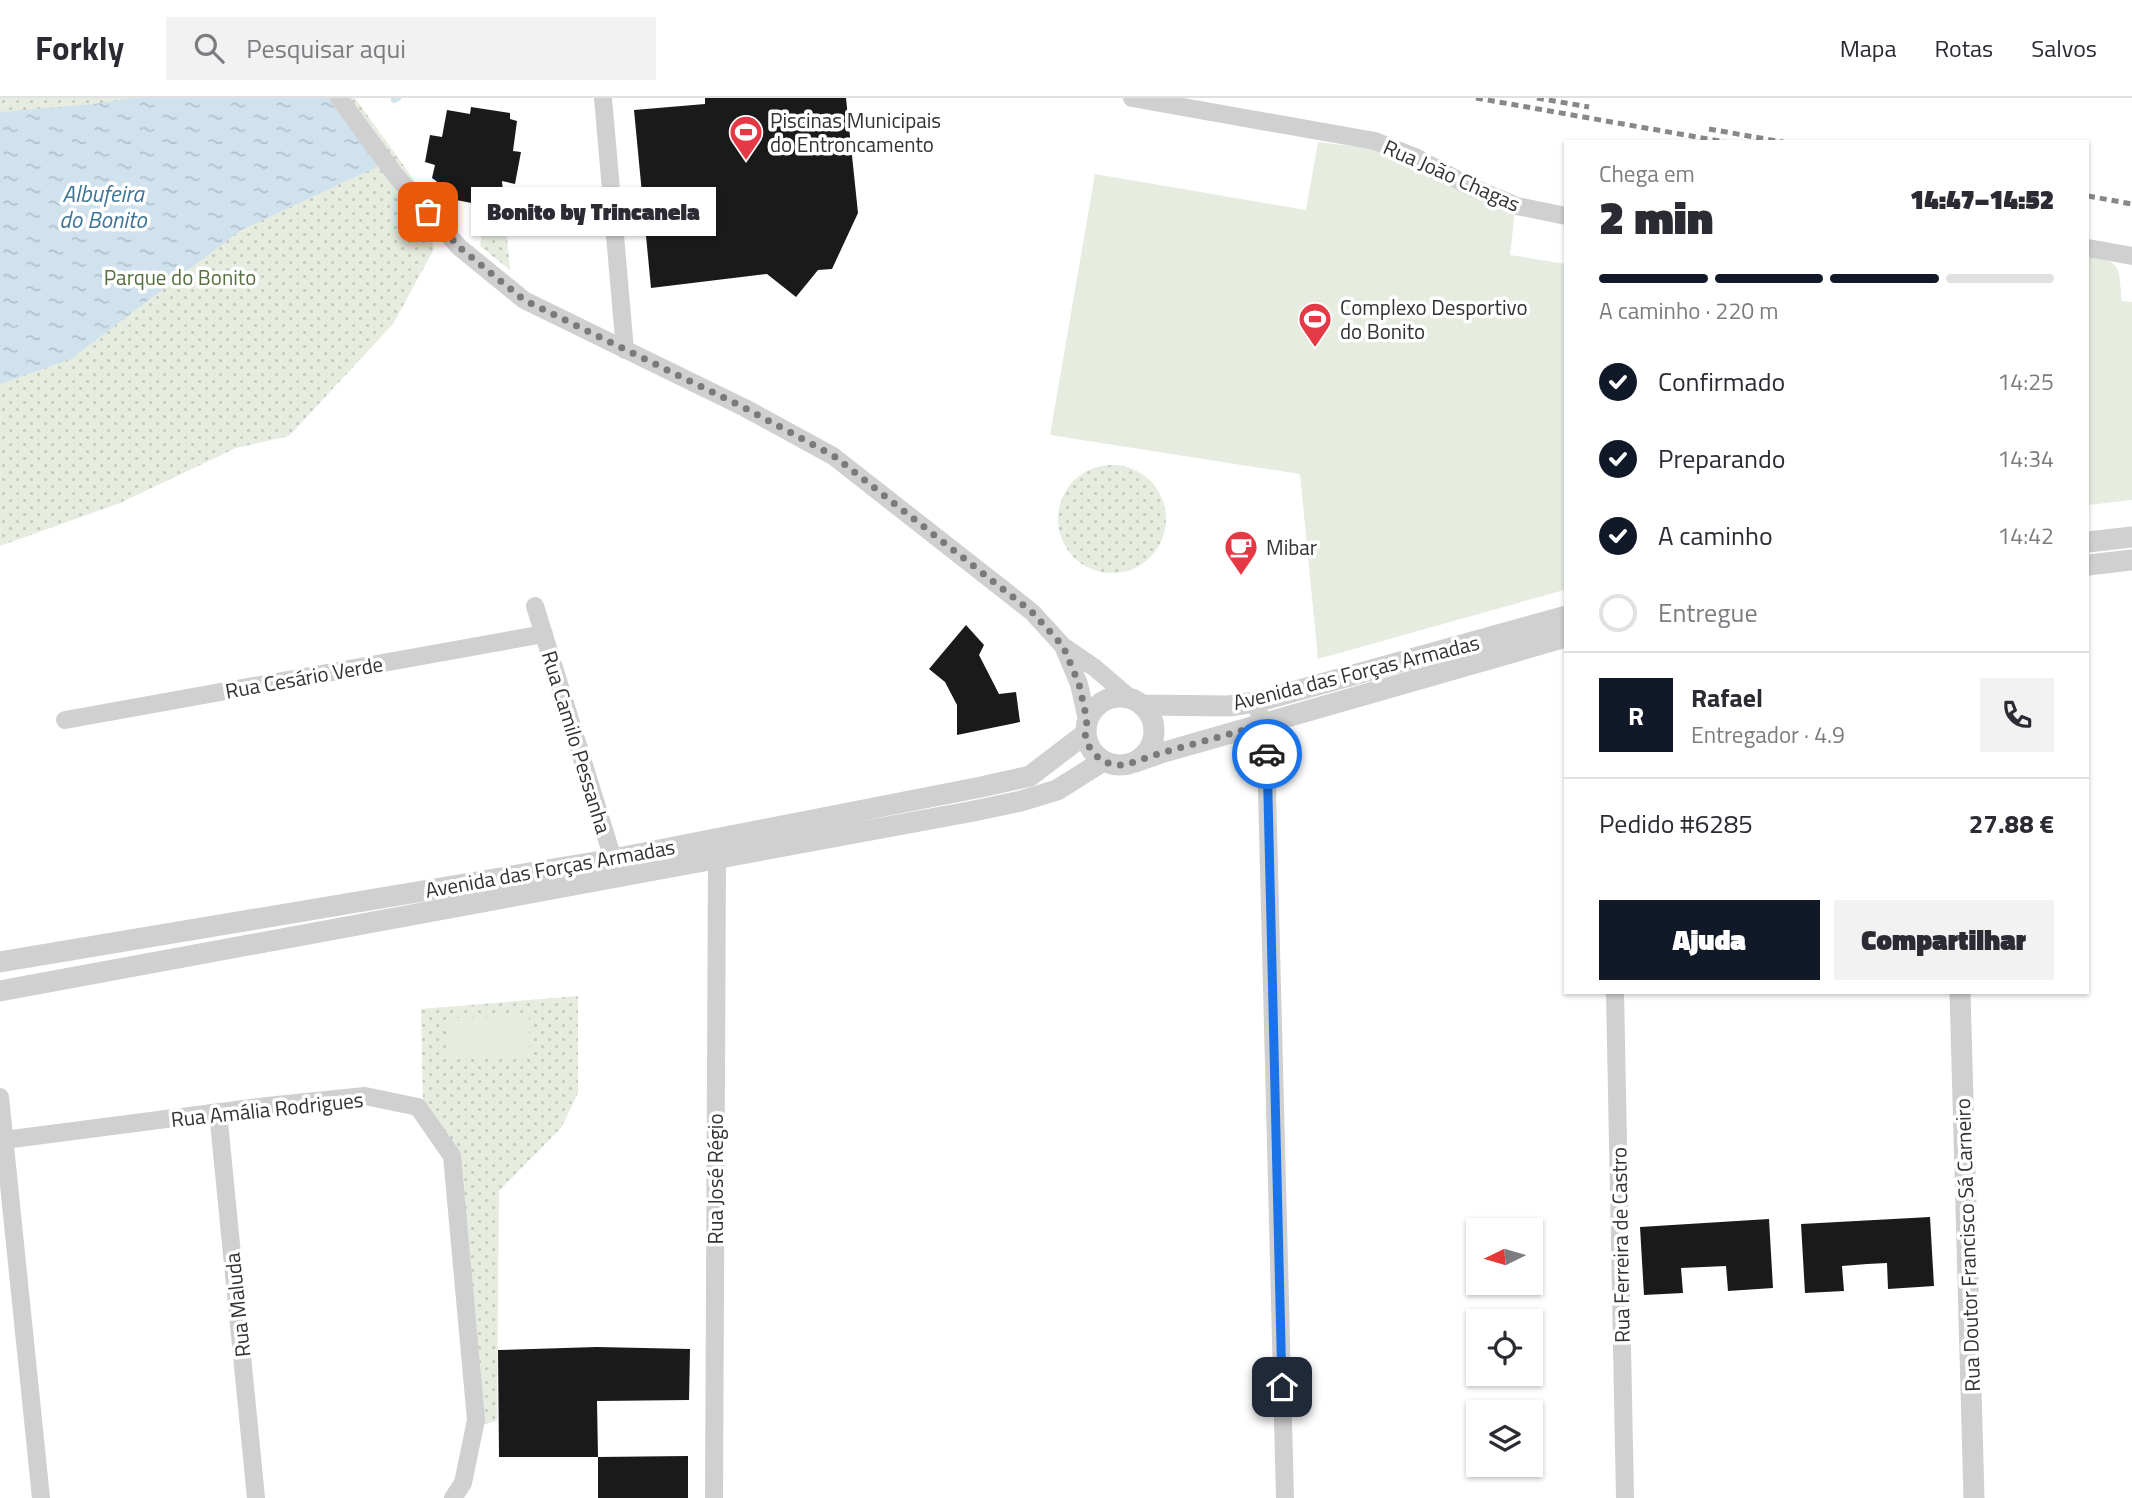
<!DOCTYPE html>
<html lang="pt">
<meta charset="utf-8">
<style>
:root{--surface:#fff;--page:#f2f2f3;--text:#2b2b33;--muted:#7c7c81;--line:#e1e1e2;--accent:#111827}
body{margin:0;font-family:"Titillium Web",sans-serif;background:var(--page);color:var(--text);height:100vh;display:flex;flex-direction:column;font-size:26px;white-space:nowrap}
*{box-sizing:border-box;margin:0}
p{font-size:23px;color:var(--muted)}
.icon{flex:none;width:38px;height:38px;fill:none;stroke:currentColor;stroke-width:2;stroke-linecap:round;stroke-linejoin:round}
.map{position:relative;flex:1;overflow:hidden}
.side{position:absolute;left:1564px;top:42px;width:525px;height:854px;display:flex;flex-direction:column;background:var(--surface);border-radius:0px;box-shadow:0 2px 5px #0004}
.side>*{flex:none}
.needle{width:46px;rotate:265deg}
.buttons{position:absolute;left:1466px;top:1120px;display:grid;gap:14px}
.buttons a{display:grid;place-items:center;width:77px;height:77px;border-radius:0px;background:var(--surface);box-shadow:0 2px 5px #0004;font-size:35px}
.pin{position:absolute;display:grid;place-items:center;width:60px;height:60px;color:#fff;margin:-30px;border-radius:14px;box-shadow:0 4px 10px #0006}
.courier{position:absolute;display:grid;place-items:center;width:70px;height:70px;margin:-35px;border:5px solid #1a73e8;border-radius:50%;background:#fff;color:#222;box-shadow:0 2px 9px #0007}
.bubble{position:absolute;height:49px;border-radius:0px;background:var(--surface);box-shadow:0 2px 5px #0004;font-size:23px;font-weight:800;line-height:49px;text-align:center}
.summary em{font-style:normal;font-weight:800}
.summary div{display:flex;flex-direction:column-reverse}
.summary{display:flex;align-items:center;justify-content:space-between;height:119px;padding:0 35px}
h1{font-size:46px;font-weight:800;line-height:52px}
.bar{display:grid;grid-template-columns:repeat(4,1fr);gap:10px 7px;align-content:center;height:84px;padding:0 35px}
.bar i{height:9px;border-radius:5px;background:var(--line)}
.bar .selected{background:var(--accent)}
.bar p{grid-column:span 4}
.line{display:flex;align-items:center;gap:18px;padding:0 35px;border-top:2px solid var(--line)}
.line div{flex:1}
.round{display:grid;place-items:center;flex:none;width:74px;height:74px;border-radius:0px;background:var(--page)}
ol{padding:0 35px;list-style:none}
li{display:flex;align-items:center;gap:21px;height:77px}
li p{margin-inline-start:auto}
li .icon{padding:7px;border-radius:50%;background:var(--accent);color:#fff;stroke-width:4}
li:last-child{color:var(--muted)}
li i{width:38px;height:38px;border:4px solid var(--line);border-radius:50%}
.action{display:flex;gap:14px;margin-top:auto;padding:14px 35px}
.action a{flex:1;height:80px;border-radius:0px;background:var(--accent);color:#fff;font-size:28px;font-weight:800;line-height:80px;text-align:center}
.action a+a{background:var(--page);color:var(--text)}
header{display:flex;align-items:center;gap:42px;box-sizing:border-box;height:98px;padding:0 35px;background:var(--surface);border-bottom:2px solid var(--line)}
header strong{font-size:33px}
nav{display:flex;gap:38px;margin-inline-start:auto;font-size:24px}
.search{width:490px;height:63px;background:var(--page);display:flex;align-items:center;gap:18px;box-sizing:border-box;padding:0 24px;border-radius:0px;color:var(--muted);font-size:26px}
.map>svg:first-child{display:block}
.green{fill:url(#green-dots)}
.pitch{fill:#e6ecdf}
.water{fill:url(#water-ripples)}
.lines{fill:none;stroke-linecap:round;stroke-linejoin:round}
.stream{stroke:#cfe2ee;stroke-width:6}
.building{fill:#1a1a1a}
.minor{stroke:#d0d0d0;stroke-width:18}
.tertiary{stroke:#d0d0d0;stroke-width:21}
.rail{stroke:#888;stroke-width:5;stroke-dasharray:7 5;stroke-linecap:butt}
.done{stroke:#7a7a7a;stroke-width:7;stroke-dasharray:0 12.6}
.route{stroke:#1a73e8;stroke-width:9}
.labels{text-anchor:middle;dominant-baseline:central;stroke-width:7;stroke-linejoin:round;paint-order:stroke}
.poi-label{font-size:21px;fill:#333;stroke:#fff;text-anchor:start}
.street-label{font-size:21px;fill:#333;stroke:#fff}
.park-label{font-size:21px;fill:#56703f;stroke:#fff}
.water-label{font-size:23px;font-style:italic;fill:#3f7597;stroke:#fff}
</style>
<header>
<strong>Forkly</strong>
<div class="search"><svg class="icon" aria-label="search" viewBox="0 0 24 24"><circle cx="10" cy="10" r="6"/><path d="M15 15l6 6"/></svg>Pesquisar aqui</div>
<nav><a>Mapa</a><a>Rotas</a><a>Salvos</a></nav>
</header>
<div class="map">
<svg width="2132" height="1400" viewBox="0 0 2132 1400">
<defs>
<pattern id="green-dots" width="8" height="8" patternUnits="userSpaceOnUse" patternTransform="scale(1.75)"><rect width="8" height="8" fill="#e6ecdf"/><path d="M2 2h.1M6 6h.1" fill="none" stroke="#c6cbc0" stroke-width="1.8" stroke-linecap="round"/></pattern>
<pattern id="water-ripples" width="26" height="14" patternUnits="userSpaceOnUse" patternTransform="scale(1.75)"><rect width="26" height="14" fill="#cfe2ee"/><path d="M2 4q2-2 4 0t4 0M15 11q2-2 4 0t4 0" fill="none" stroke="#b2c2cd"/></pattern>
</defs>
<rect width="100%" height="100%" fill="#fff"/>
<!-- green -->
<path class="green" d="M0,0H355L419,89L434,151L393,226L289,338L236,350L120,405L0,448Z
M486,114L506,129L510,172L480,148Z
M1058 421a54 54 0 1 1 108 0a54 54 0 1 1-108 0Z
M578,898V995L561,1030L499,1093L497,1323L481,1327L460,1065L423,1009L421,911Z"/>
<!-- pitch -->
<path class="pitch" d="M1318,44L1391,53L1515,112L1510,157L1566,166V480L1564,492L1318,561L1300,376L1050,337L1095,76L1306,112Z
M2088,156C2124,166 2118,168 2122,203L2132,204V402L2088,407Z
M529,919L530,961L450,959L449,920Z"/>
<!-- water -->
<path class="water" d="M132,0H330L381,67L241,132L71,261L0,286V14L95,6Z"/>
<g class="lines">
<!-- stream -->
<path class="stream" d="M394,2L398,0"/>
</g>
<!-- building -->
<path class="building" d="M705,0H846L858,115L832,171L818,172L796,199L767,176L651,190L634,12L705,6Z
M471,9L510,15V21L517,23L513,53L521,54L515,86L502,83L506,129L486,114L487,108L451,101L452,95L432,80L435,67L425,64L430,37L442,39L447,12L470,16Z
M966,527L984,547L979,557L999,596L1016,594L1020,624L957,637V607L945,584L929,571Z
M1930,1119L1934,1188L1888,1191L1887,1165L1867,1166L1842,1168L1844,1193L1805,1195L1801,1126Z
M1769,1121L1773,1190L1728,1193L1726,1168L1681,1170L1683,1195L1644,1197L1640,1129Z
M597,1249L690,1251L689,1302L597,1303L598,1359H499L498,1252Z
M688,1358V1400H598V1359Z"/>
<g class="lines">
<!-- minor -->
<path class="minor" d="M339,0L396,78L459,149L524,202L745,310L833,358L1032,514L1063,548L1095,570L1130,600
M603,0L625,252
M1132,0L1375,43L1415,59L1467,87L1517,108L1566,118
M2088,150L2132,158
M535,508L617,774
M1063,548L1079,586L1087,622
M1259,614L1266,653L1285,1400
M65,622L544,536
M1615,894L1625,1400
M0,999L41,1400
M218,1014L256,1400
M4,1042L267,1008L365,998L418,1009L452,1058L476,1322L463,1385L453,1400
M714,1400L717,762"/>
<!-- tertiary -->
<path class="tertiary" d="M2088,444L2132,439
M2088,467L2132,462
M1086 633a34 34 0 1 1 68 0a34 34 0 1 1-68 0Z
M1142,607L1229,608L1256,604L1566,518
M1135,664L1161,655L1566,539
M0,864L613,761L981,689L1030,678L1085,636
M0,893L974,713L1021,703L1057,692L1103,663
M1960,894L1974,1400"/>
<!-- rail -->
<path class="rail" d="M1476,0L1725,44
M1537,0L1589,9
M1709,31L1783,44
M2088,98L2132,106"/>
</g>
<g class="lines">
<!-- done -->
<path class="done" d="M428,114L459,149L524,202L745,310L834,358L1032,514L1063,548L1079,586L1087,622L1085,636L1088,647L1094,656L1103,663L1113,667H1125L1161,655L1262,627L1267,656"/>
<!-- route -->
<path class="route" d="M1267,656L1282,1289"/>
</g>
<!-- icons -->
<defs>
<symbol id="stadium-pin" viewBox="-11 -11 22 30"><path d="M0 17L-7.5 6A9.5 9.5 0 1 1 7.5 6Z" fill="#e63946" stroke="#fff"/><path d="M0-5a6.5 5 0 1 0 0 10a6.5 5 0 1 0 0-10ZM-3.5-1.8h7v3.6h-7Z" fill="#fff"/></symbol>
<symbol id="cafe-pin" viewBox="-11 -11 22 30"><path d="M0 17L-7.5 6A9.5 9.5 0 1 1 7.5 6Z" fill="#e63946" stroke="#fff"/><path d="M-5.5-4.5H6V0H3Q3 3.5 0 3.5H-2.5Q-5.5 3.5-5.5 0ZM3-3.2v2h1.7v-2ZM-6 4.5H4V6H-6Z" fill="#fff"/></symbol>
</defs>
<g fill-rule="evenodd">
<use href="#stadium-pin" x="727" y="15" width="38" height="52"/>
<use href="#stadium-pin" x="1296" y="202" width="38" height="52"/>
<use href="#cafe-pin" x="1222" y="430" width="38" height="52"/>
</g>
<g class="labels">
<!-- poi labels -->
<g class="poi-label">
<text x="770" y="22">Piscinas Municipais<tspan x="770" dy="24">do Entroncamento</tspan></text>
<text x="1340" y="209">Complexo Desportivo<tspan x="1340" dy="24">do Bonito</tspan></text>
<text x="1266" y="449">Mibar</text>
</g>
<!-- street labels -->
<g class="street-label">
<text transform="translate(1452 77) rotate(24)">Rua João Chagas</text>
<text transform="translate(1356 574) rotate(-14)">Avenida das Forças Armadas</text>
<text transform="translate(304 579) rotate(-10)">Rua Cesário Verde</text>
<text transform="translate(577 644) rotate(73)">Rua Camilo Pessanha</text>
<text transform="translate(550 770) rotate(-10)">Avenida das Forças Armadas</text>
<text transform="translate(267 1011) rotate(-6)">Rua Amália Rodrigues</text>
<text transform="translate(715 1081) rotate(-90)">Rua José Régio</text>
<text transform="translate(1620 1147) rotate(-91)">Rua Ferreira de Castro</text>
<text transform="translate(1967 1147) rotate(-92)">Rua Doutor Francisco Sá Carneiro</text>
<text transform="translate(237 1207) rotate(-96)">Rua Maluda</text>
</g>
<!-- park labels -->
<g class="park-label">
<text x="180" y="179">Parque do Bonito</text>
</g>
<!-- water labels -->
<g class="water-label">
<text x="103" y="95">Albufeira<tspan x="103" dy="26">do Bonito</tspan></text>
</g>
</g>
</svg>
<div class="buttons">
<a><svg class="needle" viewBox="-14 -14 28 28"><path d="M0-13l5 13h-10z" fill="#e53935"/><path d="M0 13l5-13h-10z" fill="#7c7c81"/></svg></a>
<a><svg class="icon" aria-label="locate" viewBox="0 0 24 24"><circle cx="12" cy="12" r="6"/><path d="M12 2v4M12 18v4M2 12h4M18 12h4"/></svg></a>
<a><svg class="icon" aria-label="layers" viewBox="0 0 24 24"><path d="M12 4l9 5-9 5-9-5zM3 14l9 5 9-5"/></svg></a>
</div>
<div class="pin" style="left:428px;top:114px;background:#ea580c"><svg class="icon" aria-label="bag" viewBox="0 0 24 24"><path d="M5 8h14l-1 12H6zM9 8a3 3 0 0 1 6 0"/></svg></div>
<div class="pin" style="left:1282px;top:1289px;background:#1f2937"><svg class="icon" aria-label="home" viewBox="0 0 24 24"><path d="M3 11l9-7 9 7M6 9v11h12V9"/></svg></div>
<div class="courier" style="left:1267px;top:656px"><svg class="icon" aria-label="car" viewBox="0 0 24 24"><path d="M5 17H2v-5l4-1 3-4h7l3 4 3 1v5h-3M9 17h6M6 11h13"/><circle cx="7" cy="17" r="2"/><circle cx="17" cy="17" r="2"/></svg></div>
<div class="bubble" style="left:471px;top:89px;width:245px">Bonito by Trincanela</div>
<section class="side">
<div class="summary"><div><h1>2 min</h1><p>Chega em</p></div><em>14:47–14:52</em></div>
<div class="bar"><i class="selected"></i><i class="selected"></i><i class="selected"></i><i></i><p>A caminho · 220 m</p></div>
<ol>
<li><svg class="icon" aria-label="check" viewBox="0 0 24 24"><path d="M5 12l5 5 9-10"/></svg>Confirmado<p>14:25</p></li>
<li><svg class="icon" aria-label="check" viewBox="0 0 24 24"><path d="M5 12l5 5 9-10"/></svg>Preparando<p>14:34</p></li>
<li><svg class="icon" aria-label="check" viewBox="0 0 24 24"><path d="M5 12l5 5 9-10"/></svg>A caminho<p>14:42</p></li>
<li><i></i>Entregue</li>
</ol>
<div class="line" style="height:126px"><b class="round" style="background:var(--accent);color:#fff">R</b><div><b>Rafael</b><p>Entregador · 4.9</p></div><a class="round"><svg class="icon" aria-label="phone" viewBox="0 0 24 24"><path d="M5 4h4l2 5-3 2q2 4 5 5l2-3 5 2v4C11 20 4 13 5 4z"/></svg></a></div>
<div class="line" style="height:91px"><div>Pedido #6285</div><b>27.88 €</b></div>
<div class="action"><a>Ajuda</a><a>Compartilhar</a></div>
</section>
</div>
